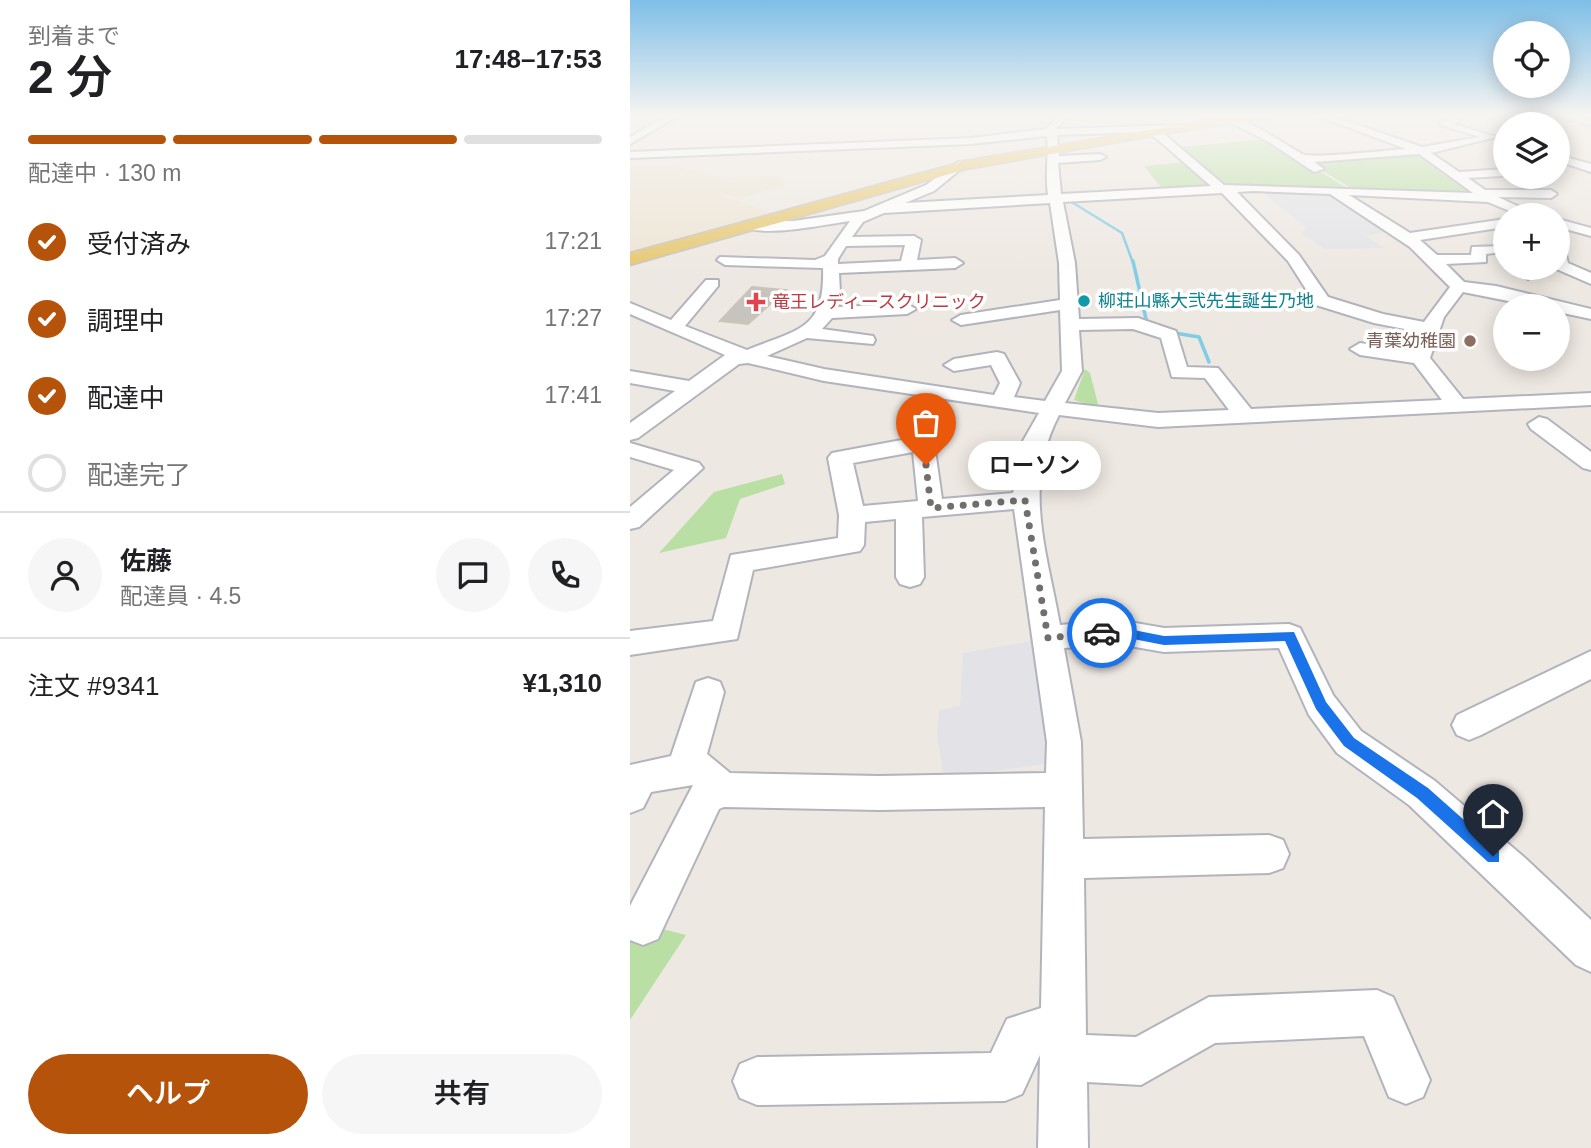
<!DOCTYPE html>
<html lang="ja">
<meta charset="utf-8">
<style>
:root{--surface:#fff;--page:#f6f6f6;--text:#202124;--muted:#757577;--line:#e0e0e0;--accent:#b45309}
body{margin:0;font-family:Helvetica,"Noto Sans JP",sans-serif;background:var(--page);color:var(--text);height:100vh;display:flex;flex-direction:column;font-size:26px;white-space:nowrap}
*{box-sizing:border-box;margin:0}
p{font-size:23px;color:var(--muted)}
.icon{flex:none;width:38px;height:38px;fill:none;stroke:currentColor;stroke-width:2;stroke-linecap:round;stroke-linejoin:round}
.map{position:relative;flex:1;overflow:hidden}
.details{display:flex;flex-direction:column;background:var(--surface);width:630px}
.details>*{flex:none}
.controls{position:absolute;left:863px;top:21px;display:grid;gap:14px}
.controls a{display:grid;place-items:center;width:77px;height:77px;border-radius:50%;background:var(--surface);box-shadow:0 4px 18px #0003;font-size:35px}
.pin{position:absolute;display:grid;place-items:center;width:60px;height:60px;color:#fff;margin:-72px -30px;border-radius:50% 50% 50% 0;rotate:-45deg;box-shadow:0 0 7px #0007}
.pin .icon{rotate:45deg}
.courier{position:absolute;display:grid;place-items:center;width:70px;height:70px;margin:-35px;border:5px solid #1a73e8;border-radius:50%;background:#fff;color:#222;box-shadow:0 2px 9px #0007}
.bubble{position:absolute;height:49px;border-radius:24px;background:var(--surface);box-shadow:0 4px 18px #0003;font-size:23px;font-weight:600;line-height:49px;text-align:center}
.head em{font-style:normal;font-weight:600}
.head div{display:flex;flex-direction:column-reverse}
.head{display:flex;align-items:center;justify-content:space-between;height:119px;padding:0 28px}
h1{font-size:46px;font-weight:600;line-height:52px}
.bar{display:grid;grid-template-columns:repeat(4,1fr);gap:10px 7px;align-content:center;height:84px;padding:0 28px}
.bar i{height:9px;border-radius:5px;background:var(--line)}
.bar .current{background:var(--accent)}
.bar p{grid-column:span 4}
.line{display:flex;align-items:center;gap:18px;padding:0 28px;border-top:2px solid var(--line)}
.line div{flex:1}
.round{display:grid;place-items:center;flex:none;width:74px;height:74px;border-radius:37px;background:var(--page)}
ol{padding:0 28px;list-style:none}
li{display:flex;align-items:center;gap:21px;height:77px}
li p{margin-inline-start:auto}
li .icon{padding:7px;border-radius:50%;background:var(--accent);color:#fff;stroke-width:4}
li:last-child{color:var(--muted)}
li i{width:38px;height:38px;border:4px solid var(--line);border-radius:50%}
.button{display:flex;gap:14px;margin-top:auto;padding:14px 28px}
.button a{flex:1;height:80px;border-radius:42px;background:var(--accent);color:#fff;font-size:28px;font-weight:600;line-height:80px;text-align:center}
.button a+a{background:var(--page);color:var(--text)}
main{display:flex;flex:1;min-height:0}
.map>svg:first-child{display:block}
.industrial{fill:#e3e2e7}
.education{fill:#ede4d4}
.green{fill:#badfa4}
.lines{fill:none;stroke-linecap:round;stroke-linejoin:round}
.stream-far1{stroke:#7fcde6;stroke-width:2.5}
.stream{stroke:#7fcde6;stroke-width:3.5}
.building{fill:#c7c3bd;stroke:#cac4bb;stroke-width:2}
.minor-casing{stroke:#b2b4bd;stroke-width:4}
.major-casing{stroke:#c4c4c4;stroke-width:3}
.minor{fill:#fff;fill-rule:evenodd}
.major{fill:#e6c76f;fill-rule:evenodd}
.route{fill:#1a73e8}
.done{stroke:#716f6d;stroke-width:7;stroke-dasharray:0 12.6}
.culture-dot{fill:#0f9aa8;stroke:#fff;stroke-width:2.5}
.health-dot{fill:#e0444e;stroke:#fff;stroke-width:2.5}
.education-dot{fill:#8d6e63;stroke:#fff;stroke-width:2.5}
.labels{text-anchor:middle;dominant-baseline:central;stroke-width:7;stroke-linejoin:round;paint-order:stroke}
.far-culture-label{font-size:18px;fill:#0d838f;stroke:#fff;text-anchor:start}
.far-health-label{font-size:18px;fill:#be3a42;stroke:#fff;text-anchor:start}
.far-education-label{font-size:18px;fill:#785e54;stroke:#fff;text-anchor:end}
</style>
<main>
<section class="details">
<div class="head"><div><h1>2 分</h1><p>到着まで</p></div><em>17:48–17:53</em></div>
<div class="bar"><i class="current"></i><i class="current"></i><i class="current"></i><i></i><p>配達中 · 130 m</p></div>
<ol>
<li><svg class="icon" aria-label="check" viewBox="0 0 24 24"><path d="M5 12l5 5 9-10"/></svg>受付済み<p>17:21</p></li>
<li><svg class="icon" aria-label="check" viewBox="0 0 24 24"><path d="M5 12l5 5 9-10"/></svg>調理中<p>17:27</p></li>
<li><svg class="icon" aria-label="check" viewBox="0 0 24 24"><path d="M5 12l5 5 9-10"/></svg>配達中<p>17:41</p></li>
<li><i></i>配達完了</li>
</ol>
<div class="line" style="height:126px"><a class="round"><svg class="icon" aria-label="person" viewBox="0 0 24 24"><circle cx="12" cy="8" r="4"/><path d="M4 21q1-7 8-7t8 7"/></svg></a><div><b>佐藤</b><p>配達員 · 4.5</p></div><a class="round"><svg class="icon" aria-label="chat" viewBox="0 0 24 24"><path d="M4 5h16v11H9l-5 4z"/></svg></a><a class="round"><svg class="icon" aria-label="phone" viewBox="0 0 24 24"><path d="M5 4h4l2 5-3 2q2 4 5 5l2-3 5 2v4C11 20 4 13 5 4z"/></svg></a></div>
<div class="line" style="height:91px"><div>注文 #9341</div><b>¥1,310</b></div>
<div class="button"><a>ヘルプ</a><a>共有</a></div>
</section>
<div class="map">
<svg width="961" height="1148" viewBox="0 0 961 1148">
<rect width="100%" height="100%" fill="#eee8e2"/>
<!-- industrial -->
<path class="industrial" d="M629,190L697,193L758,231L736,236L755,248L695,249L672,234L676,227Z
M418,638L421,763L314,778L307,736L309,710L330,706L333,653Z"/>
<!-- education -->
<path class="education" d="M824,115H931L961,123V166L928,157V124H875V141L820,125L831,122Z
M0,165H36L99,178L149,175L154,186L110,198L82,192L142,213L0,255Z"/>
<!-- green -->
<path class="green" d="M637,139L720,190L595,186L547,147Z
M789,150L855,197L724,190L675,160Z
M556,162L587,188L534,191L514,166Z
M455,369L460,373L469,408L444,400Z
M152,474L155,484L110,499L96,538L29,553L84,492Z
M13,924L56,935L0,1020V925Z"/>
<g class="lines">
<!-- stream-far1 -->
<path class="stream-far1" d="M434,117L483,115
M440,201L492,233L503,263"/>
<!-- stream -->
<path class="stream" d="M503,261L518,328
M539,332L569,337L579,362"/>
</g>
<!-- building -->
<path class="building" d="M122,287L156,290L118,324L90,321Z"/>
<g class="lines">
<defs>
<path id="minor" d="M38,115H50L0,144V137Z
M429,115H439L426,129L554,125L550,130L526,131L534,134L594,185L843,193L789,154L684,162L694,169L684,172L639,142L594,119C607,110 657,146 672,154C683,159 759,150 776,149L685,115H699L792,147L850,137L809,124L819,119L815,115H827L832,119L824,124L866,137L801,153L829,172L875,169V175L871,176L838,178L855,190H921L927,194L921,198L868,197L907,215H889L858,202L719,195L780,233L875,219V227L790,240L807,255H841L842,247L872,246V252L856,254V262L816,264L834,282L866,286L961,309V319L928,312V306H903L833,292L814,317L800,358L833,399L961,393V405L528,427L429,415C392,485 417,552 430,625L488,620L534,628L659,624L670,628L703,695L731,731L805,781L895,858L961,920V972L946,965L779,805L707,753L679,715L649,648L534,652L488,644L434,648L451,742L453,839L639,835L653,840L659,854L653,868L639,873L454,878L456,1035L506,1037L579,997L747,990L763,997L800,1080L793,1097L776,1104L759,1097L734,1036L585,1043L511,1085L457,1082L458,1148H408L410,1055L392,1094L375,1101L127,1105L110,1098L103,1081L110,1064L127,1057L361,1053L377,1019L411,1008L415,807L249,810L94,807L89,809L28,939L13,945L0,940V906L63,785L21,792L13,808L0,813V765L41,756L66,682L78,678L90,682L94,692L77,754L100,773L249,776L416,773L417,742L384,509L292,517L294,577L290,584L280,587L270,584L266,577V519L235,522L234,545L230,551L123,570L107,639L0,655V631L83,621L101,555L208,538L209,515L198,458L202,453L293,436L304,443L312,499L383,493L393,441L409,413L194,381L118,363L109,364L8,438L0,440V423L45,391L0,383V371L59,381L95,355L0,314V303L41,320L76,280H88V286L55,326L117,350C168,329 195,331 193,268L95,265L87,260L90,257L185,260L195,256L220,221C197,224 128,239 112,225L114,222L163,221L234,211L296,185L328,162L332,164V168L304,191L275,203L418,195C415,173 419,156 417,136L341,144L0,158V152L341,138L416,129ZM514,132L526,138L581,186L431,194L428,163L470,160L476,157L470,154L429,156L427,135ZM623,191L700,194L780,247L820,287L794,322L753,314L698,297L669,255L607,192ZM592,193L658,261L686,305L744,323L790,332L783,351L730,343L720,349L730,355L784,363L812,400L621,409L588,368L557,367L546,331L508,318L449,319L445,263L433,202ZM420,203L429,263L430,300L331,315L322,320L331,325L430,310L432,371L415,401L384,397L390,383L374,354L367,352L324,359L314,365L324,371L361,365L370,383L364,395L194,369L137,356L177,338L243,344L245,340L243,336L192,329L202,318L277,314L286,309L277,304L207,307L210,293L209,273L325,268L333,263L325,258L287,260L291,240L284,236L222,237L233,222L254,213ZM275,245L271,261L208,264V259L216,246ZM503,329L531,338L542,377L575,378L599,410L528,413L435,403L452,371L449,330ZM283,452L288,501L233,506L223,463Z
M928,115L961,119V125L930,117Z
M928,155L961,164V172L928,161Z
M928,219L961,228V236L928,227Z
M928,250L936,255L938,263L961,273V284L924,268H928Z
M880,268H899L906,274L898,279Z
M909,417L917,419L961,452V470L953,468L901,429L898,424Z
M0,443L69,463L73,468L9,527L0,529V507L44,470L0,457Z
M961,651V679L851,735L839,740L827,735L822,725L827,715Z"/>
<path id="major" d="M609,115H642L636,119L567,128L337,169L0,265V253L335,161Z"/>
</defs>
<!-- minor casing -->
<use href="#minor" class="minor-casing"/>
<!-- major casing -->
<use href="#major" class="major-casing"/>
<!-- minor -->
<use href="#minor" class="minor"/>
<!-- major -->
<use href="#major" class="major"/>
</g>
<!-- sky -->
<linearGradient id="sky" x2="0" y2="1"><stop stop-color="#7ebee7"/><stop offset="0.42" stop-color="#f7f5f2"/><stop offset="1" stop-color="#f7f5f2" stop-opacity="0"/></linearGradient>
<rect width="961" height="276" fill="url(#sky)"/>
<!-- route -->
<path class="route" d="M488,627L534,636L664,632L696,702L724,738L798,788L869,851V862H858L787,798L714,746L686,709L655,641L534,645L488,636L472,638L466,633L472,629Z"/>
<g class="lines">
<!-- done -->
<path class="done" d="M296,465L301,508L395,500L418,638L472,633"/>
</g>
<!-- markers -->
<circle class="culture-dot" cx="454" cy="301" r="7"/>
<path class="health-dot" d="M122.5 291.5h7v7h7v7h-7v7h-7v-7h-7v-7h7z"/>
<circle class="education-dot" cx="840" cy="341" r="7"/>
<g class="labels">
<!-- far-culture labels -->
<g class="far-culture-label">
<text x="468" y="301">柳荘山縣大弐先生誕生乃地</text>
</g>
<!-- far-health labels -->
<g class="far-health-label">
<text x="142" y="302">竜王レディースクリニック</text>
</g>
<!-- far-education labels -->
<g class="far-education-label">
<text x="826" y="341">青葉幼稚園</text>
</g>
</g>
</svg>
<div class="controls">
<a><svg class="icon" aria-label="locate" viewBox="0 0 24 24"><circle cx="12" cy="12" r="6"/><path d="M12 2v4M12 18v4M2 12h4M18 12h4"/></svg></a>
<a><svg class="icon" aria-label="layers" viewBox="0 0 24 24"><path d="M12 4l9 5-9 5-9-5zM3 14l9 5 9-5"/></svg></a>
<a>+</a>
<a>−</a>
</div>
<div class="pin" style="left:296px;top:465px;background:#ea580c"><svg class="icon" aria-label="bag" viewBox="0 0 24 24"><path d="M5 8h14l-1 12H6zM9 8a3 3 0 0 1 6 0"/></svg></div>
<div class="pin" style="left:863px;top:856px;background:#1f2937"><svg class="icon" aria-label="home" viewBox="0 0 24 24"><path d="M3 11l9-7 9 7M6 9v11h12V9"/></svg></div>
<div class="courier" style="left:472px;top:633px"><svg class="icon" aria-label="car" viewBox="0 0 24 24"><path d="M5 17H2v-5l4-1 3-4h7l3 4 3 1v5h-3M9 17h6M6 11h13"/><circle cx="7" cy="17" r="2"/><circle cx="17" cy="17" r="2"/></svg></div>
<div class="bubble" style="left:338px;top:441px;width:133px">ローソン</div>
</div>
</main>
